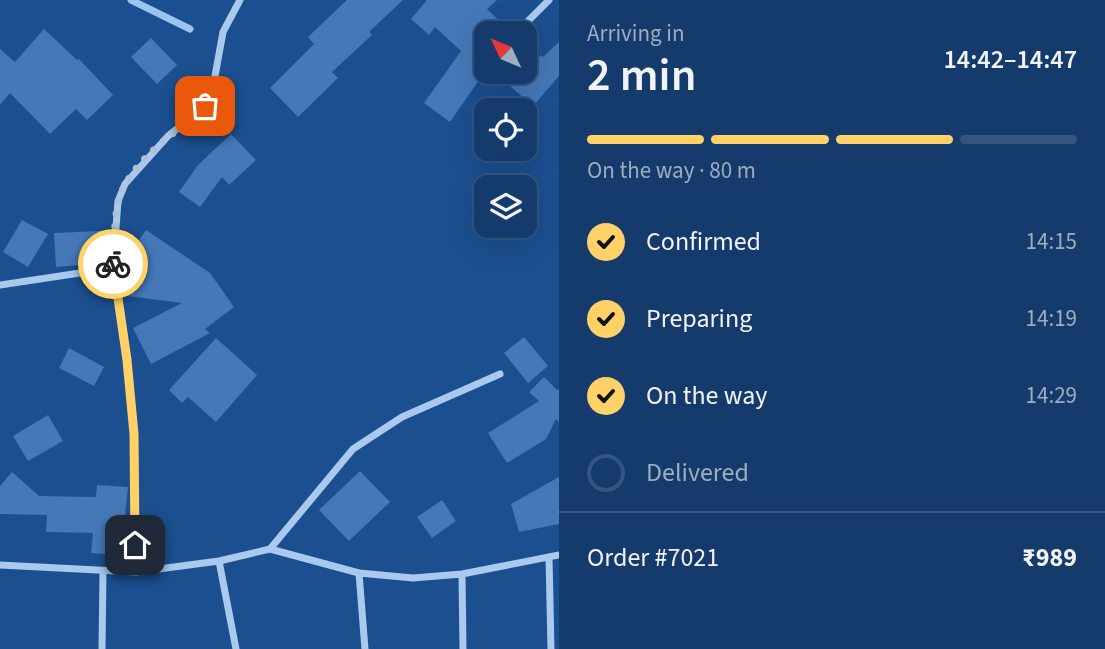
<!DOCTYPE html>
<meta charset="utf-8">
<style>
:root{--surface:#143b6b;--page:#214673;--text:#f1f3f6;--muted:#9dadc1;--line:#33557e;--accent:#ffd166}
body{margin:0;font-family:"Source Sans 3",sans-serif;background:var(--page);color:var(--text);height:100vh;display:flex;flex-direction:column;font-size:26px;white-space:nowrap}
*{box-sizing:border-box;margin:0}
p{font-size:23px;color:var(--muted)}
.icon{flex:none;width:38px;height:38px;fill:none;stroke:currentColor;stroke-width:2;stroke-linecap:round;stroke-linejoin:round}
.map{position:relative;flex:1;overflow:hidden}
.sheet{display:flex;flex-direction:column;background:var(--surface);width:546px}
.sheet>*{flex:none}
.needle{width:46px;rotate:314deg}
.buttons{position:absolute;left:474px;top:21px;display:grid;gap:14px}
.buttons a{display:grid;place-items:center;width:63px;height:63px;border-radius:14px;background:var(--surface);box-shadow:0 7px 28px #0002,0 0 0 2px var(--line);font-size:35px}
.pin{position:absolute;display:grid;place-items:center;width:60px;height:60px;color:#fff;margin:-30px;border-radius:14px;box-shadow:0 4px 10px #0006}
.courier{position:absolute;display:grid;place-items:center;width:70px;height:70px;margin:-35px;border:5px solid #ffd166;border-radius:50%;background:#fff;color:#222;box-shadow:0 2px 9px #0007}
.headline em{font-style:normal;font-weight:600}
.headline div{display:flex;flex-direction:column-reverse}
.headline{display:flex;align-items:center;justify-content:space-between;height:119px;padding:0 28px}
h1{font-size:46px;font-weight:600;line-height:52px}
.bar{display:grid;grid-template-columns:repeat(4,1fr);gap:10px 7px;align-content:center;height:84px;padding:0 28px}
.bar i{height:9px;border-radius:5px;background:var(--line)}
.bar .active{background:var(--accent)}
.bar p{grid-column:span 4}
.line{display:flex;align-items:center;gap:18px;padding:0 28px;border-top:2px solid var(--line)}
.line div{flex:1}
ol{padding:0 28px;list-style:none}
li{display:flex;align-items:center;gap:21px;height:77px}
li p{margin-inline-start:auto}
li .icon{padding:7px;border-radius:50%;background:var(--accent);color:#111;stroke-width:4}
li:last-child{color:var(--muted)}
li i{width:38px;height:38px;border:4px solid var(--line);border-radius:50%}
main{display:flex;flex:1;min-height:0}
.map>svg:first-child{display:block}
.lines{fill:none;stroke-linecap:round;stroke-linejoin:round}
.stream{stroke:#9cc4f0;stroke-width:7}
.building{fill:#4478b7}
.street{stroke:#a9c9ee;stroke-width:7}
.done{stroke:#afc1d8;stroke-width:7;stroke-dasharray:0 12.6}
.route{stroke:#ffd166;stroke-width:9}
</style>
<main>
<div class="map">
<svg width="559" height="649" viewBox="0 0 559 649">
<rect width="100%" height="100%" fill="#1b4f8f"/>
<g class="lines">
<!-- stream -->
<path class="stream" d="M131,0L190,29"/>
</g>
<!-- building -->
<path class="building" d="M347,0H403L369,32L372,35L332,72L338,78L298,117L270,88L314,44L308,37Z
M427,0H497L487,9L510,31V33H486V70L450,122L424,103L461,51L435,27L429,35L411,19Z
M44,29L77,60L79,59L113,95L87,120L76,109L50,134L10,93L0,105V49L15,62Z
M151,38L177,65L157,84L131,57Z
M559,42V76L533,106L494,72H526L541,55L543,57Z
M231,134L256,160L229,185L222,177L200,207L179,192L198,165Z
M22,220L48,234L28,267L3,252Z
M146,230L210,273L234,307L205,329L210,333L151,364L133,328L182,303L127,296L131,262L123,263Z
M100,231L102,263L56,267L54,233Z
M524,337L548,366L528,383L504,353Z
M216,338L257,375L216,422L188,397L182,403L169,390Z
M69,348L104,367L94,386L59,368Z
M544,377L557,390L559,389V422L556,419L546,439L507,463L488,433L539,401L529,392Z
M48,415L63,441L28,461L13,436Z
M360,471L390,502L349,541L319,510Z
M12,472L39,496L96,497L97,485L128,487L121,555L91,553L93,533L46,532L47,515L0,514V486Z
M559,477V524L519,532L511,504Z
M442,500L456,521L432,538L417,517Z"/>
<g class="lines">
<!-- street -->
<path class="street" d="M516,33L549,0
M113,268L118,201L125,184L168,136L198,112L211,98L223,32L240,0
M0,285L113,268L127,360L134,434L136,572
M270,549L353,449L402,417L500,374
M549,557L551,649
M219,561L236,649
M0,565L136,572L219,561L270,549L359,573L413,578L462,574L559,555
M359,573L365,649
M462,574L463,649
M102,649L103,572"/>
</g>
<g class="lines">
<!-- done -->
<path class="done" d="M113,264C115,244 113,220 119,200C129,161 178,132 205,106"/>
<!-- route -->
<path class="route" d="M113,264L127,360L134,434L135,545"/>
</g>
</svg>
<div class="buttons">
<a><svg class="needle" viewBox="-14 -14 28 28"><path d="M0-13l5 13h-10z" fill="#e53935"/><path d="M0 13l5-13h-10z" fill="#9dadc1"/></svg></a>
<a><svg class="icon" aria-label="locate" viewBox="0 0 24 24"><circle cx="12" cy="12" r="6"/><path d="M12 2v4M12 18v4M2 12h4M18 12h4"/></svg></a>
<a><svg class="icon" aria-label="layers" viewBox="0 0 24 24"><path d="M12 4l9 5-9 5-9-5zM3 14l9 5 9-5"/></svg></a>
</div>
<div class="pin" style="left:205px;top:106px;background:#ea580c"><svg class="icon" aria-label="bag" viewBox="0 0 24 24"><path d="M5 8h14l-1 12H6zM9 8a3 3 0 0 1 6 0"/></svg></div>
<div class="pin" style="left:135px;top:545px;background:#1f2937"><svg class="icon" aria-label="home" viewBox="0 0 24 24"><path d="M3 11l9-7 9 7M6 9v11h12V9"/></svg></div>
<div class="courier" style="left:113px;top:264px"><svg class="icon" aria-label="bike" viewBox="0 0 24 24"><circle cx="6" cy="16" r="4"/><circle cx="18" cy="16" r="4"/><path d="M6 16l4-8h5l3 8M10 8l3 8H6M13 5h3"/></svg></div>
</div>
<section class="sheet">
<div class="headline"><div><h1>2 min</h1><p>Arriving in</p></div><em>14:42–14:47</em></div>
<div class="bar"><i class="active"></i><i class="active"></i><i class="active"></i><i></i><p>On the way · 80 m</p></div>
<ol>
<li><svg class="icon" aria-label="check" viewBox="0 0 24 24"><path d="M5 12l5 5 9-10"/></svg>Confirmed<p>14:15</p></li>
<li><svg class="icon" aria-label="check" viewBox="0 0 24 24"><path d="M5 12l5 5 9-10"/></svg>Preparing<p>14:19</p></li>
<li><svg class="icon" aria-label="check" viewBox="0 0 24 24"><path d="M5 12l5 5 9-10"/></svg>On the way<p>14:29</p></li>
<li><i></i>Delivered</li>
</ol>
<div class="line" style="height:91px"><div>Order #7021</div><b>₹989</b></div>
</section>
</main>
